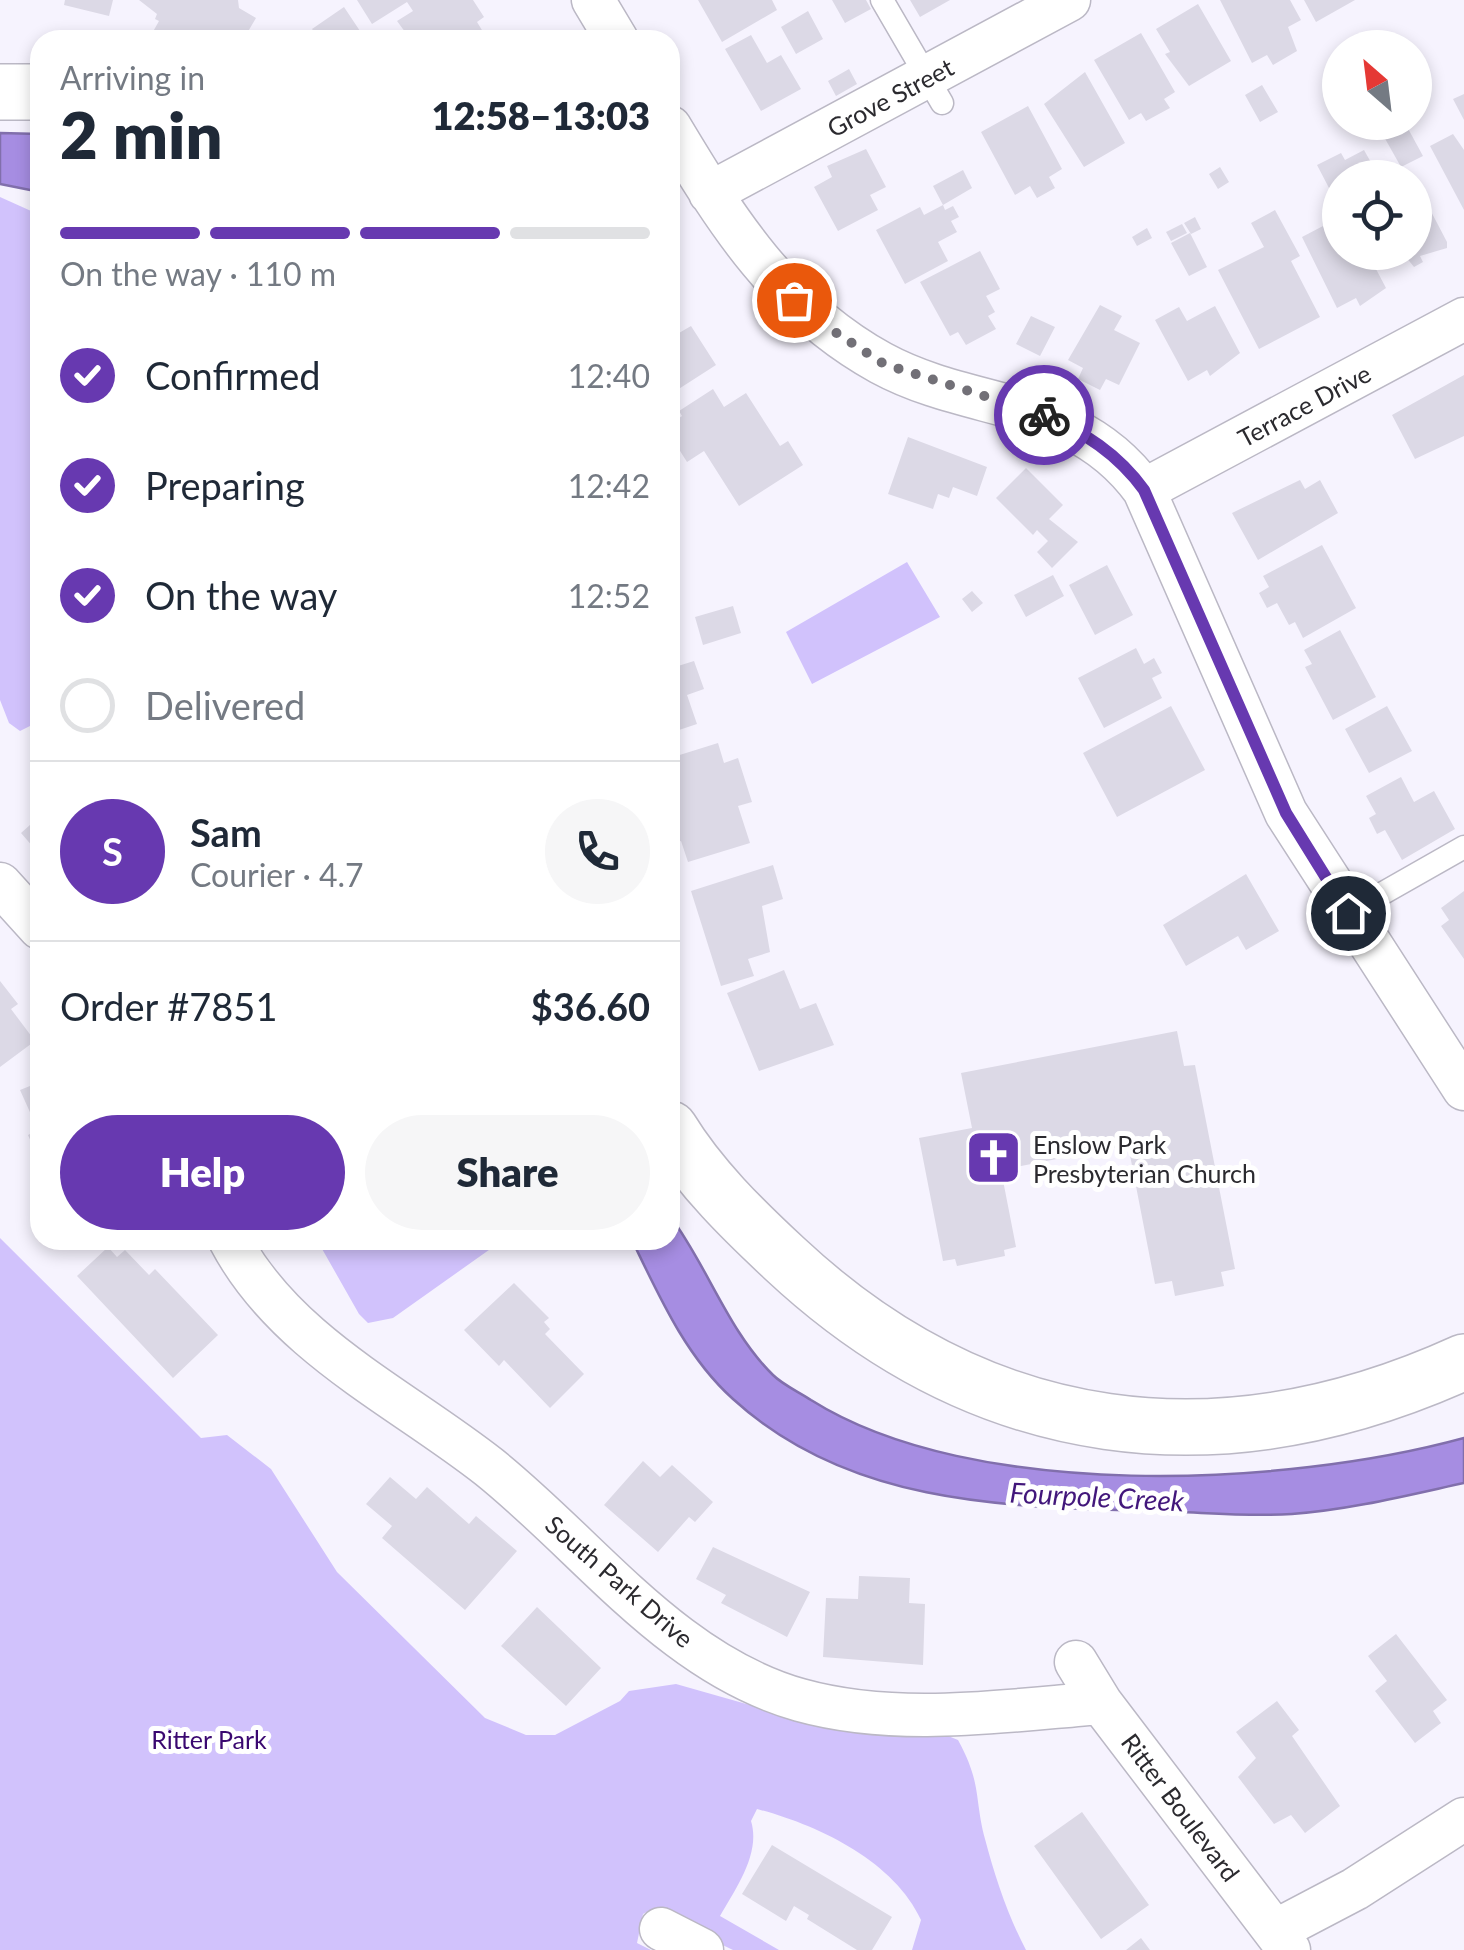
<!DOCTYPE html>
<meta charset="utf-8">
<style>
:root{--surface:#fff;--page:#f6f6f7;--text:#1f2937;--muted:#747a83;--line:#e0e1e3;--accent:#6739b0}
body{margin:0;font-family:Lato,sans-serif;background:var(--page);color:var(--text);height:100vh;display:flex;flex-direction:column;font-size:38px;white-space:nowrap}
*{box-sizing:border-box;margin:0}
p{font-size:32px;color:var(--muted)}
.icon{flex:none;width:55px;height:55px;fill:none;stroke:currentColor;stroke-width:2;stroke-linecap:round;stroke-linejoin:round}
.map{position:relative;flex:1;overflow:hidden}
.details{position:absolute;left:30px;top:30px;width:650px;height:1220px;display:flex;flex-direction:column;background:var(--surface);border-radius:30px;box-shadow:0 5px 15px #0003}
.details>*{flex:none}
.needle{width:65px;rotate:332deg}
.buttons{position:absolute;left:1322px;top:30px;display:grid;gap:20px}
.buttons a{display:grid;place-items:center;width:110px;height:110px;border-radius:50%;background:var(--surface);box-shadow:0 5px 15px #0003;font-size:50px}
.pin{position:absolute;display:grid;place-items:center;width:85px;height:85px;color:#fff;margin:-42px;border:5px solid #fff;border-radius:50%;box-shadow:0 2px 10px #0007}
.courier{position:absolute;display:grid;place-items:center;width:100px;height:100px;margin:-50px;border:8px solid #6739b0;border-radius:50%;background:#fff;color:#222;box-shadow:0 2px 12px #0007}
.summary em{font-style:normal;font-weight:800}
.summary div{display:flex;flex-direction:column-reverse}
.summary{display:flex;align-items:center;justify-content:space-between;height:170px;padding:0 30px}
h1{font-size:65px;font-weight:800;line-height:75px}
.bar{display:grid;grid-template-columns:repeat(4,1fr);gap:15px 10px;align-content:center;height:120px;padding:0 30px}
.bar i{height:12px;border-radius:8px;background:var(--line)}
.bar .on{background:var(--accent)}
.bar p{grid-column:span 4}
.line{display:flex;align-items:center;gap:25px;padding:0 30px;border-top:2px solid var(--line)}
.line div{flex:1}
.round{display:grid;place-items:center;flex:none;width:105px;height:105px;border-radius:52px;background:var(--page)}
ol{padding:0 30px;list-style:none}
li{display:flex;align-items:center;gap:30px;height:110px}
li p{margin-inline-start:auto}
li .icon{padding:10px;border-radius:50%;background:var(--accent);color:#fff;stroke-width:4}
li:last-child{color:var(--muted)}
li i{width:55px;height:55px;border:5px solid var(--line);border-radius:50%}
.action{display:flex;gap:20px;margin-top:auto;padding:20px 30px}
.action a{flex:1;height:115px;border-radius:60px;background:var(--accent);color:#fff;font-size:40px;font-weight:800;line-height:115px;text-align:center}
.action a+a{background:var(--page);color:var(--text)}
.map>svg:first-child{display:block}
.green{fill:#d1c2fc}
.water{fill:#a68de2;stroke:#816fac;stroke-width:2.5}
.building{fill:#dcd9e6}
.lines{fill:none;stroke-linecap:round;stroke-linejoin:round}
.service-casing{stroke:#bbb8c5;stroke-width:25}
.minor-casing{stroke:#bbb8c5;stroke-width:45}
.tertiary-casing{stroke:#bbb8c5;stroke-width:58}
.service{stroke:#fff;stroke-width:22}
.minor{stroke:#fff;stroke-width:42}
.tertiary{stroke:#fff;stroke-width:55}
.done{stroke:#727077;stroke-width:10;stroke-dasharray:0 18}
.route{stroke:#6739b0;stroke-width:12}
.labels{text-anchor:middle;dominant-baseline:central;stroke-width:10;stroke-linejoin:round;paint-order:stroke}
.street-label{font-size:25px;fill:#2b2a2f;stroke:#fff}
.poi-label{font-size:25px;fill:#2b2a2f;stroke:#fff;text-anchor:start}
.park-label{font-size:25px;fill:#3a0870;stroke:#fff}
.water-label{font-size:28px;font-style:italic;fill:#42177b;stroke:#fff}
</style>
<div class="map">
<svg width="1464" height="1950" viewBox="0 0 1464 1950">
<rect width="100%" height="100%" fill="#f6f3fe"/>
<!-- green -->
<path class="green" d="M0,197L40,215V721L20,731L9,723L0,700Z
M907,562L940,617L812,684L786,632Z
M0,1238L201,1438L227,1435L271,1469L337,1572L485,1718L526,1735H555L620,1701L629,1691L676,1684L813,1723L931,1729L958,1740C982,1784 974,1797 985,1839C995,1877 1008,1916 1026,1950H912L921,1920C894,1861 818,1825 757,1809L751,1821C761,1853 736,1888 720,1916L779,1950H733L650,1910L643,1914L637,1943L651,1950H0Z
M317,1240H503L393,1318L368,1323L359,1314Z"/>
<!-- water -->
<path class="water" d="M0,133L40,134V192L0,184Z
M670,1216C707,1265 728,1331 773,1375C783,1385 799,1392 811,1400C973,1502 1285,1487 1464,1438V1483C1409,1495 1349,1510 1292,1514C1247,1517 1201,1512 1156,1511C1008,1507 850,1506 733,1399C686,1357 659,1296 632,1240H670Z"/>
<!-- building -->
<path class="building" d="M65,0H113L109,16L64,5Z
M139,0H238L239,8L256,18L243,40H156L150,37L159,21L155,19L157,14Z
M357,0H473L484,17L477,22L488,40H411L397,21L413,11L407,2L372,24Z
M698,0H772L777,10L722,42Z
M832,0H866L871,9L845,23Z
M910,0H950L920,17Z
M1220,0H1290L1301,20L1288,27L1297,51L1273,65L1267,55L1252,63Z
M1304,0H1355L1316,22Z
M1198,4L1231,61L1189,86L1165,54L1170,52L1156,29Z
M344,7L364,37L320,40L312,29Z
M808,11L823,39L796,54L781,27Z
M1141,33L1175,92L1164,99L1170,108L1146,121L1141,113L1129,120L1094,60Z
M751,35L767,63L781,55L801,89L761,111L725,49Z
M849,69L857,84L836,96L828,81Z
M1085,72L1125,143L1084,167L1044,104Z
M1262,85L1278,112L1260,122L1245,95Z
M1464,94V120L1453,99Z
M1028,106L1062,169L1049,177L1055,188L1037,198L1030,186L1015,195L981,132Z
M1405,123L1423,156L1401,167L1383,135Z
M1453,134L1464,150V210L1430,146Z
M866,149L886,187L870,195L878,210L838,231L814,187L832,177L827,166Z
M1364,150L1378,175L1340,178V209L1317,165L1341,153L1345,160Z
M1220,167L1229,182L1218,189L1209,174Z
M963,170L972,188L943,205L933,186Z
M1415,181L1447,242V248L1420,256L1423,262L1414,267L1402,252H1415Z
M943,205L945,210L953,206L959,217L951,221L957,232L938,242L948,261L905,284L876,230L920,207L924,215Z
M1275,210L1300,256L1291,261L1320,317L1259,349L1218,270L1264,247L1251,223Z
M1195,217L1201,229L1191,234L1184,223Z
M1182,224L1187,233L1171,241L1166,232Z
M1323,226L1329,237L1340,231V252H1367L1386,288L1360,306L1356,298L1337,308L1302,237Z
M1147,228L1152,238L1137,246L1132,237Z
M1190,233L1207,267L1189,276L1171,243Z
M980,251L1000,289L986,296L995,312L988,316L996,329L966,345L958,332L950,336L920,282Z
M1100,305L1122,316L1114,330L1140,343L1119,385L1106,379L1100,390L1078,379L1083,368L1068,360Z
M1215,306L1240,353L1210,376L1207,370L1188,381L1155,320L1179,307L1187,321Z
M1031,316L1055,327L1040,356L1016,344Z
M670,318L679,333L691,326L716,365L674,392L670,386Z
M1464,375V436L1415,459L1392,415Z
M713,389L724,407L746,393L780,446L788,441L803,465L739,506L704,451L687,462L670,435V424L682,416L679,411Z
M908,437L987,467L977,496L953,487L949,498L938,494L933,509L888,494Z
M1026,468L1063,505L1049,519L1078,542L1052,568L1037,552L1048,541L1037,530L1033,535L996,498Z
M1300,480L1305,489L1320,480L1338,513L1258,560L1232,513Z
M1322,545L1356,608L1303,638L1295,622L1289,625L1277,603L1267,608L1259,593L1269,587L1263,576Z
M1107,565L1133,615L1095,635L1069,585Z
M1053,575L1064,596L1026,617L1014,595Z
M972,591L983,603L972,612L962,599Z
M733,606L741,633L703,645L695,617Z
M1340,630L1376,697L1333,720L1305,667L1312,664L1304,650Z
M1136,648L1144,664L1154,658L1162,673L1152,678L1162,698L1104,728L1078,678Z
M676,660L678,666L694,661L704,689L687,695L697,724L670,733V662Z
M1171,706L1205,770L1117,817L1083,753Z
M1387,706L1412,751L1369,773L1345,729Z
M718,743L724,763L738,758L752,802L738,806L750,843L688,862L681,841L675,843L670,827V758Z
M1401,777L1414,802L1434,791L1455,829L1402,860L1385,830L1377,834L1369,818L1376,814L1366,796Z
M40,816V855L21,833Z
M773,865L783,899L762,906L770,952L748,959L754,976L721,986L691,891Z
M1246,874L1279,931L1246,950L1238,936L1186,966L1163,925Z
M1464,891V959L1441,926L1449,920L1441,908Z
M784,970L800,1009L816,1003L834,1045L759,1071L727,993Z
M0,981L18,1004L11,1009L35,1041L0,1067Z
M1177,1031L1184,1066L1195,1065L1235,1269L1221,1272L1224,1286L1175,1296L1172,1281L1155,1284L1128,1145L1001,1170L1016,1247L1004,1250L1005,1256L957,1266L955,1259L943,1261L919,1138L972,1128L961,1073Z
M40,1082V1162L28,1135L38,1130L20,1090Z
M108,1247L117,1257L125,1250L149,1275L155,1269L218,1335L173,1378L77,1276Z
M514,1283L549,1318L544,1322L550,1329L545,1334L584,1374L550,1408L504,1360L499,1366L464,1330Z
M643,1461L660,1477L672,1465L713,1502L695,1522L689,1517L658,1552L604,1505Z
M390,1477L416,1499L427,1487L469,1524L476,1516L517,1551L465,1610L382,1538L392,1526L366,1504Z
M713,1547L810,1592L787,1637L721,1603L726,1595L696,1579Z
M859,1576L910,1578L909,1603L925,1604L923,1665L823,1657L826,1598L858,1599Z
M537,1607L601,1668L566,1706L501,1646Z
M1396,1634L1447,1700L1433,1711L1441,1723L1415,1743L1375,1691L1387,1681L1368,1656Z
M1277,1701L1299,1730L1292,1736L1340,1806L1305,1833L1291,1815L1274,1824L1238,1777L1256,1758L1236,1732Z
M1082,1812L1149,1905L1101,1939L1034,1846Z
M772,1845L892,1917L872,1950H857L807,1919L809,1915L794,1906L786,1921L742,1894Z
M1141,1938L1150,1950H1126Z"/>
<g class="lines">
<defs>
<path id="service" d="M882,0L942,103
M1348,913L1464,847"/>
<path id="minor" d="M593,0L617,40
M670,127C727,222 781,308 881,363C973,413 1076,396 1144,490L1286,813L1464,1089
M710,193L1069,0
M1144,490L1464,319
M0,884L40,928
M230,1240C285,1344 400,1397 489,1467C589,1547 672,1664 800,1700C897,1727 1002,1711 1101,1703
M1076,1662L1101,1703L1289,1950
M661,1929L702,1950
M1275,1931L1355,1889L1464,1819"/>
<path id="tertiary" d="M0,92H40
M670,1129C700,1178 743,1220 785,1259C983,1444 1220,1473 1464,1362"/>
</defs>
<!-- service casing -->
<use href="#service" class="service-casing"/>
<!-- minor casing -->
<use href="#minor" class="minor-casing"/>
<!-- tertiary casing -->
<use href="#tertiary" class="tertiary-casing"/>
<!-- service -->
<use href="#service" class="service"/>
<!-- minor -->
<use href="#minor" class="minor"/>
<!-- tertiary -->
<use href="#tertiary" class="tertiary"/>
</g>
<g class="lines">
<!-- done -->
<path class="done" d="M794,300L812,317L884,364L1044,415"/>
<!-- route -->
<path class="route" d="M1044,415C1084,432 1118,454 1144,490L1286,813L1348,913"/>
</g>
<!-- icons -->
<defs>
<symbol id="church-square" viewBox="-11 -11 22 22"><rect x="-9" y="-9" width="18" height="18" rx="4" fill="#6739b0" stroke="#fff"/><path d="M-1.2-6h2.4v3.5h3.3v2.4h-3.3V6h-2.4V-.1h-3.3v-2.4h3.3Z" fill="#fff"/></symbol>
</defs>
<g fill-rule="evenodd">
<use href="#church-square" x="962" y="1126" width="63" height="63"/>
</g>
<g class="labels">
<!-- street labels -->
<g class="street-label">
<text transform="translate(890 97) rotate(-28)">Grove Street</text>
<text transform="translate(1304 405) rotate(-28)">Terrace Drive</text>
<text transform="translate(620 1581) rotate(41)">South Park Drive</text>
<text transform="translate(1181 1807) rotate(53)">Ritter Boulevard</text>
</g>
<!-- poi labels -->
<g class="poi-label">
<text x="1033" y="1144">Enslow Park<tspan x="1033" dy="29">Presbyterian Church</tspan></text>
</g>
<!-- park labels -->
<g class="park-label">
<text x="209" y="1739">Ritter Park</text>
</g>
<!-- water labels -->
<g class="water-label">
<text transform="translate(1097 1496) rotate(3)">Fourpole Creek</text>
</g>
</g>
</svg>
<div class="buttons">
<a><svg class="needle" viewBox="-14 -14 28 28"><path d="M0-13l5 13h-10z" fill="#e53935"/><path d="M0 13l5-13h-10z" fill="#747a83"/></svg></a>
<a><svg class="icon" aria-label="locate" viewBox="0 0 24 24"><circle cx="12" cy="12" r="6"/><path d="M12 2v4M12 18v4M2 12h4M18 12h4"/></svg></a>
</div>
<div class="pin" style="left:794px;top:300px;background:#ea580c"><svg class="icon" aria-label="bag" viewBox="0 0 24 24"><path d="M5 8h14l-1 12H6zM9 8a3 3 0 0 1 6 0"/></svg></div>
<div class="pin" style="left:1348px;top:913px;background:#1f2937"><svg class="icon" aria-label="home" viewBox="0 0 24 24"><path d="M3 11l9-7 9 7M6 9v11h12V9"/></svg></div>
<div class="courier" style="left:1044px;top:415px"><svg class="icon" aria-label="bike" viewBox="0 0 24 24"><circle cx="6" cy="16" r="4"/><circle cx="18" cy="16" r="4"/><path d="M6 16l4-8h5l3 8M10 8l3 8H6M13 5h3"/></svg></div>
<section class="details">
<div class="summary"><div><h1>2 min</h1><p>Arriving in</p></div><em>12:58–13:03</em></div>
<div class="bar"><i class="on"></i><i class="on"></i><i class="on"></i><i></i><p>On the way · 110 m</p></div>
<ol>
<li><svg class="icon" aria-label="check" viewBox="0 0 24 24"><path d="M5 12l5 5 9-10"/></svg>Confirmed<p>12:40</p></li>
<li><svg class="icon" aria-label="check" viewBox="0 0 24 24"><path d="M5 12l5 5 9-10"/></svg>Preparing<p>12:42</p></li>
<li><svg class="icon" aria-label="check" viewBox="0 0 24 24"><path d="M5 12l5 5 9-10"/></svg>On the way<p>12:52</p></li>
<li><i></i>Delivered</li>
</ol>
<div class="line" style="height:180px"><b class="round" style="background:var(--accent);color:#fff">S</b><div><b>Sam</b><p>Courier · 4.7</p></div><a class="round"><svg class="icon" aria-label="phone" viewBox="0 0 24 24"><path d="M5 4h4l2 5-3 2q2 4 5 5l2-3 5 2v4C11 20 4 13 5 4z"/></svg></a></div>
<div class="line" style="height:130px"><div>Order #7851</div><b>$36.60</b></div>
<div class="action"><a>Help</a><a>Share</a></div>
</section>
</div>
